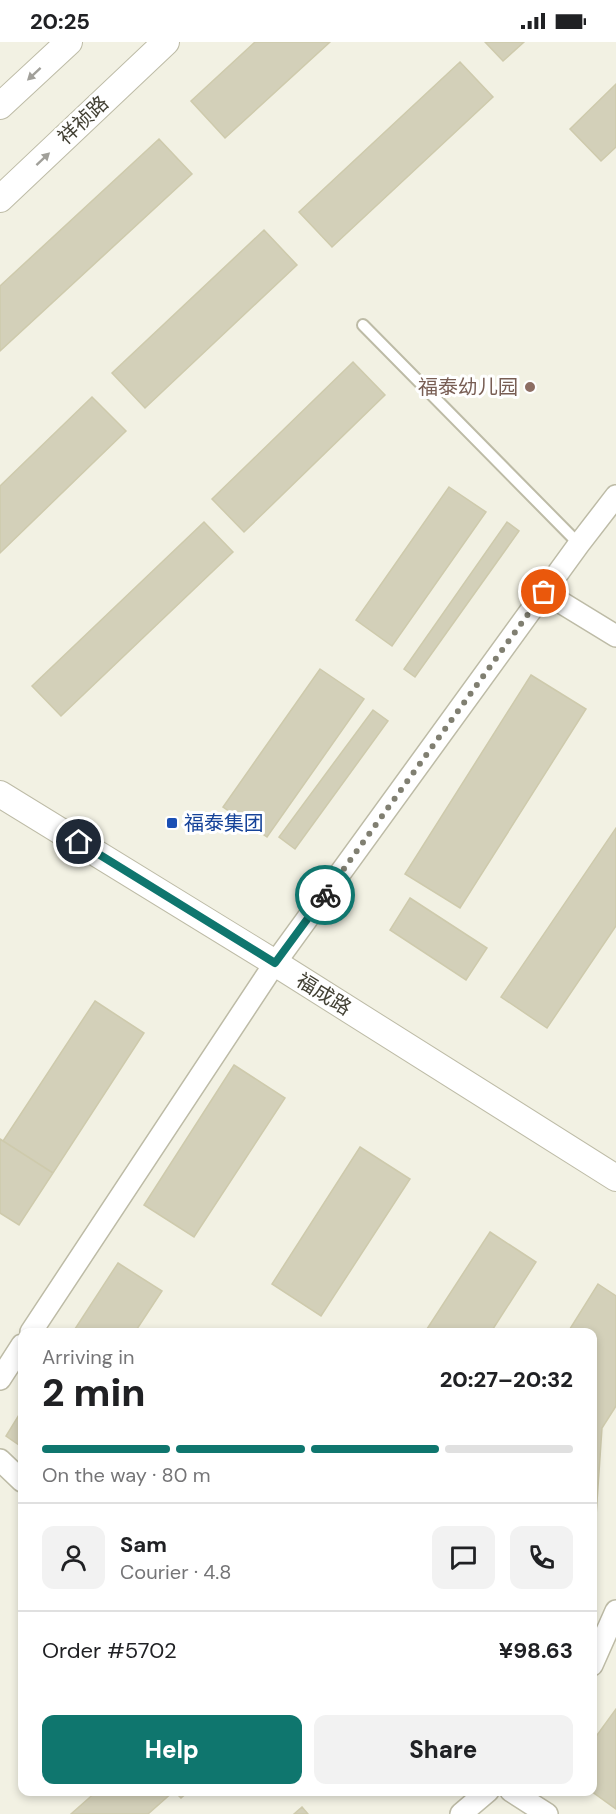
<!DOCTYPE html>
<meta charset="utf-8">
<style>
:root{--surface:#fff;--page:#f2f2f2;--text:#202124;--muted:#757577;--line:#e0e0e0;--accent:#0f766e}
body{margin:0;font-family:"DM Sans","Noto Sans SC",sans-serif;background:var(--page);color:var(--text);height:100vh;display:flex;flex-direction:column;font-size:22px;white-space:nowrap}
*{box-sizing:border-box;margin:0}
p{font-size:20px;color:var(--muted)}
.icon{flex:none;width:33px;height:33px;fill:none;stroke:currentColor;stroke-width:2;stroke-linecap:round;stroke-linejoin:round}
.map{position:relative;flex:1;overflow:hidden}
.panel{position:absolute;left:18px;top:1286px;width:579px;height:468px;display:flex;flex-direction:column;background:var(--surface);border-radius:12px;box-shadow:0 3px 9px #0003}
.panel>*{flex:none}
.pin{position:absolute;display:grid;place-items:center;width:51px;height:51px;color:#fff;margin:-26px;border:3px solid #fff;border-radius:50%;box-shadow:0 2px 6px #0007}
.courier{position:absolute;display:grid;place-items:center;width:60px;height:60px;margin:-30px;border:4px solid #0f766e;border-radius:50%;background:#fff;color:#222;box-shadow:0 2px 8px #0007}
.head em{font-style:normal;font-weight:800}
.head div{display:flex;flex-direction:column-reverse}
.head{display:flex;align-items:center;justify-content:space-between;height:102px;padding:0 24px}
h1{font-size:39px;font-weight:800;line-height:45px}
.bar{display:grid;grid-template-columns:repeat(4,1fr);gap:9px 6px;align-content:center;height:72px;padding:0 24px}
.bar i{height:8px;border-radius:4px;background:var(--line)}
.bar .current{background:var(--accent)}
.bar p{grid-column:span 4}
.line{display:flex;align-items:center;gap:15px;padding:0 24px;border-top:2px solid var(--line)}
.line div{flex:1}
.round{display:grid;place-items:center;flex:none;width:63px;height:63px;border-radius:12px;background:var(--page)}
.button{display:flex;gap:12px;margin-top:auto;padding:12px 24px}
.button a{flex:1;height:69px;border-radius:12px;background:var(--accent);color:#fff;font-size:24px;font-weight:800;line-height:69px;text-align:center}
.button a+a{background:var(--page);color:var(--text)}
.status{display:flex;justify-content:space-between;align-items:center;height:42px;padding:0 30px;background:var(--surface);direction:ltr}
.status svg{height:16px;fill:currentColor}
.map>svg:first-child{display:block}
.building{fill:#d3d0b9;stroke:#cecaac;stroke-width:1.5}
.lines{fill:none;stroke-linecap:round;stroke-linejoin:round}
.service-casing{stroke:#bdbba6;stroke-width:14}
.minor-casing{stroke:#bdbba6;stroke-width:24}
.tertiary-casing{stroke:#bdbba6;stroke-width:28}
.service{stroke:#fff;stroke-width:10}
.minor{stroke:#fff;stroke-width:21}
.tertiary{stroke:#fff;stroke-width:26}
.oneway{fill:#a1a09a}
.done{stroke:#807f71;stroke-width:6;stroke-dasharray:0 10.8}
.route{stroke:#0f766e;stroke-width:8}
.education-dot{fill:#8d6e63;stroke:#fff;stroke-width:2}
.transit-dot{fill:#1a4fb4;stroke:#fff;stroke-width:2}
.labels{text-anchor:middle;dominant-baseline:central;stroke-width:6;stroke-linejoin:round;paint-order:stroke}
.street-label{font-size:20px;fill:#434134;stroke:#fff}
.education-label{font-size:20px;fill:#785e54;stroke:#fff;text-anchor:end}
.transit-label{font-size:20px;fill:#164399;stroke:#fff;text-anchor:start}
</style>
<div class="status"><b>20:25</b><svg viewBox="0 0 49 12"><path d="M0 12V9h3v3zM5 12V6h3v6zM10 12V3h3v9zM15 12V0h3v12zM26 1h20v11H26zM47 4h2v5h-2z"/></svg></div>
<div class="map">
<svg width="616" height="1772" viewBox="0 0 616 1772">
<rect width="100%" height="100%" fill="#f2f1e3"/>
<!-- building -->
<path class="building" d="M255,0H330L225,96L191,59Z
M485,0H524L503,19Z
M460,20L493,55L332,205L299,170Z
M616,42V105L601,119L570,87Z
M159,97L192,132L0,309V244Z
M264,188L297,223L145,366L112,331Z
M353,320L385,353L244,490L212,457Z
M92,355L126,389L0,511V444Z
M449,445L486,470L392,604L356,578Z
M204,480L233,510L61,674L32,644Z
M507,480L519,489L415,635L404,627Z
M320,627L364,657L267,795L223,765Z
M531,633L586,667L460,866L405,832Z
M373,668L388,679L295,807L279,795Z
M616,786V884L547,986L501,955Z
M410,856L487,906L466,938L390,888Z
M95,959L144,991L53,1131L3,1099Z
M234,1023L285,1056L194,1195L144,1163Z
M0,1097L53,1131L19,1183L0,1171Z
M360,1105L410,1137L321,1274L272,1242Z
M490,1190L536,1220L491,1290H425Z
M118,1221L162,1249L135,1290H73Z
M598,1242L616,1254V1364L602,1386L595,1489L592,1494V1290H568Z
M22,1368V1405L6,1394Z
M616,1667V1767L591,1749H592V1700Z
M97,1749H174L148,1772H71Z
M174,1749H189L181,1756Z
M302,1765L308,1772H294Z"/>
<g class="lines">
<defs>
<path id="service" d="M363,283L579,502"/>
<path id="minor" d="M544,550L616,594
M31,1290L275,921L579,502L616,454
M0,1337L22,1303
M0,1418L22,1439
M592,1623L616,1569
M511,1749L547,1772
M461,1772L488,1749"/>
<path id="tertiary" d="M0,64L69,0
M0,157L166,0
M0,752L275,921L616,1136"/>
</defs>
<!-- service casing -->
<use href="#service" class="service-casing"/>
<!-- minor casing -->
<use href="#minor" class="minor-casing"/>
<!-- tertiary casing -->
<use href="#tertiary" class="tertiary-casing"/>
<!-- service -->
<use href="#service" class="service"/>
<!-- minor -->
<use href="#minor" class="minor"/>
<!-- tertiary -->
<use href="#tertiary" class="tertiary"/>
</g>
<!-- one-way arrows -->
<defs><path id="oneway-solid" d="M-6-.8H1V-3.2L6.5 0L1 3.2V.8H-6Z" transform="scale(1.5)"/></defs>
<g class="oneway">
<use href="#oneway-solid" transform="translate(34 32) rotate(137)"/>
<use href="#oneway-solid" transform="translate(43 117) rotate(-43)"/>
</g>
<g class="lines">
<!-- done -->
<path class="done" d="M325,853L544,550"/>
<!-- route -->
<path class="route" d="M79,800L275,921L325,853"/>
</g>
<!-- markers -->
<circle class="education-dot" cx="530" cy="345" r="6"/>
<rect class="transit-dot" x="166" y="775" width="12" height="12" rx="3"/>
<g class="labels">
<!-- street labels -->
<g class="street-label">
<text transform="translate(83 78) rotate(-43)">祥祯路</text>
<text transform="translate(324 952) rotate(32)">福成路</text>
</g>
<!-- education labels -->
<g class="education-label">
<text x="518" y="345">福泰幼儿园</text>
</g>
<!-- transit labels -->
<g class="transit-label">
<text x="184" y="781">福泰集团</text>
</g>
</g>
</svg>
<div class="pin" style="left:544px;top:550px;background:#ea580c"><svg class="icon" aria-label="bag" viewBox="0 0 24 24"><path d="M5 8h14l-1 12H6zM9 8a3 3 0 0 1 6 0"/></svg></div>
<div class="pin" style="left:79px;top:800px;background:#1f2937"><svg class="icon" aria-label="home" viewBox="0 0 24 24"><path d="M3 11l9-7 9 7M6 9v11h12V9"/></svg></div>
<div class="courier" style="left:325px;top:853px"><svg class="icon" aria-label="bike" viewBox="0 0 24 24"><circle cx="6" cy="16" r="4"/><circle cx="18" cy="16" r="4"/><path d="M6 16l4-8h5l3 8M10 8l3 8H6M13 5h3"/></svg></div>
<section class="panel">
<div class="head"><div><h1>2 min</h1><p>Arriving in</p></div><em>20:27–20:32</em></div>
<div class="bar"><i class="current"></i><i class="current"></i><i class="current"></i><i></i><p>On the way · 80 m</p></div>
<div class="line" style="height:108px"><a class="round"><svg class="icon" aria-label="person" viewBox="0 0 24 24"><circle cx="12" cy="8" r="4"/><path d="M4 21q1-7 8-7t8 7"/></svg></a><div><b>Sam</b><p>Courier · 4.8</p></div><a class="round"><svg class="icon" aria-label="chat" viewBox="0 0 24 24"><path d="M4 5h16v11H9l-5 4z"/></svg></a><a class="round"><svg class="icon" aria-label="phone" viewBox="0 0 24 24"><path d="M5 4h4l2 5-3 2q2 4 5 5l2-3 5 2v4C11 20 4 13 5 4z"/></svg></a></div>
<div class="line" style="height:78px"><div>Order #5702</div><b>¥98.63</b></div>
<div class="button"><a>Help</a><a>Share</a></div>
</section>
</div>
